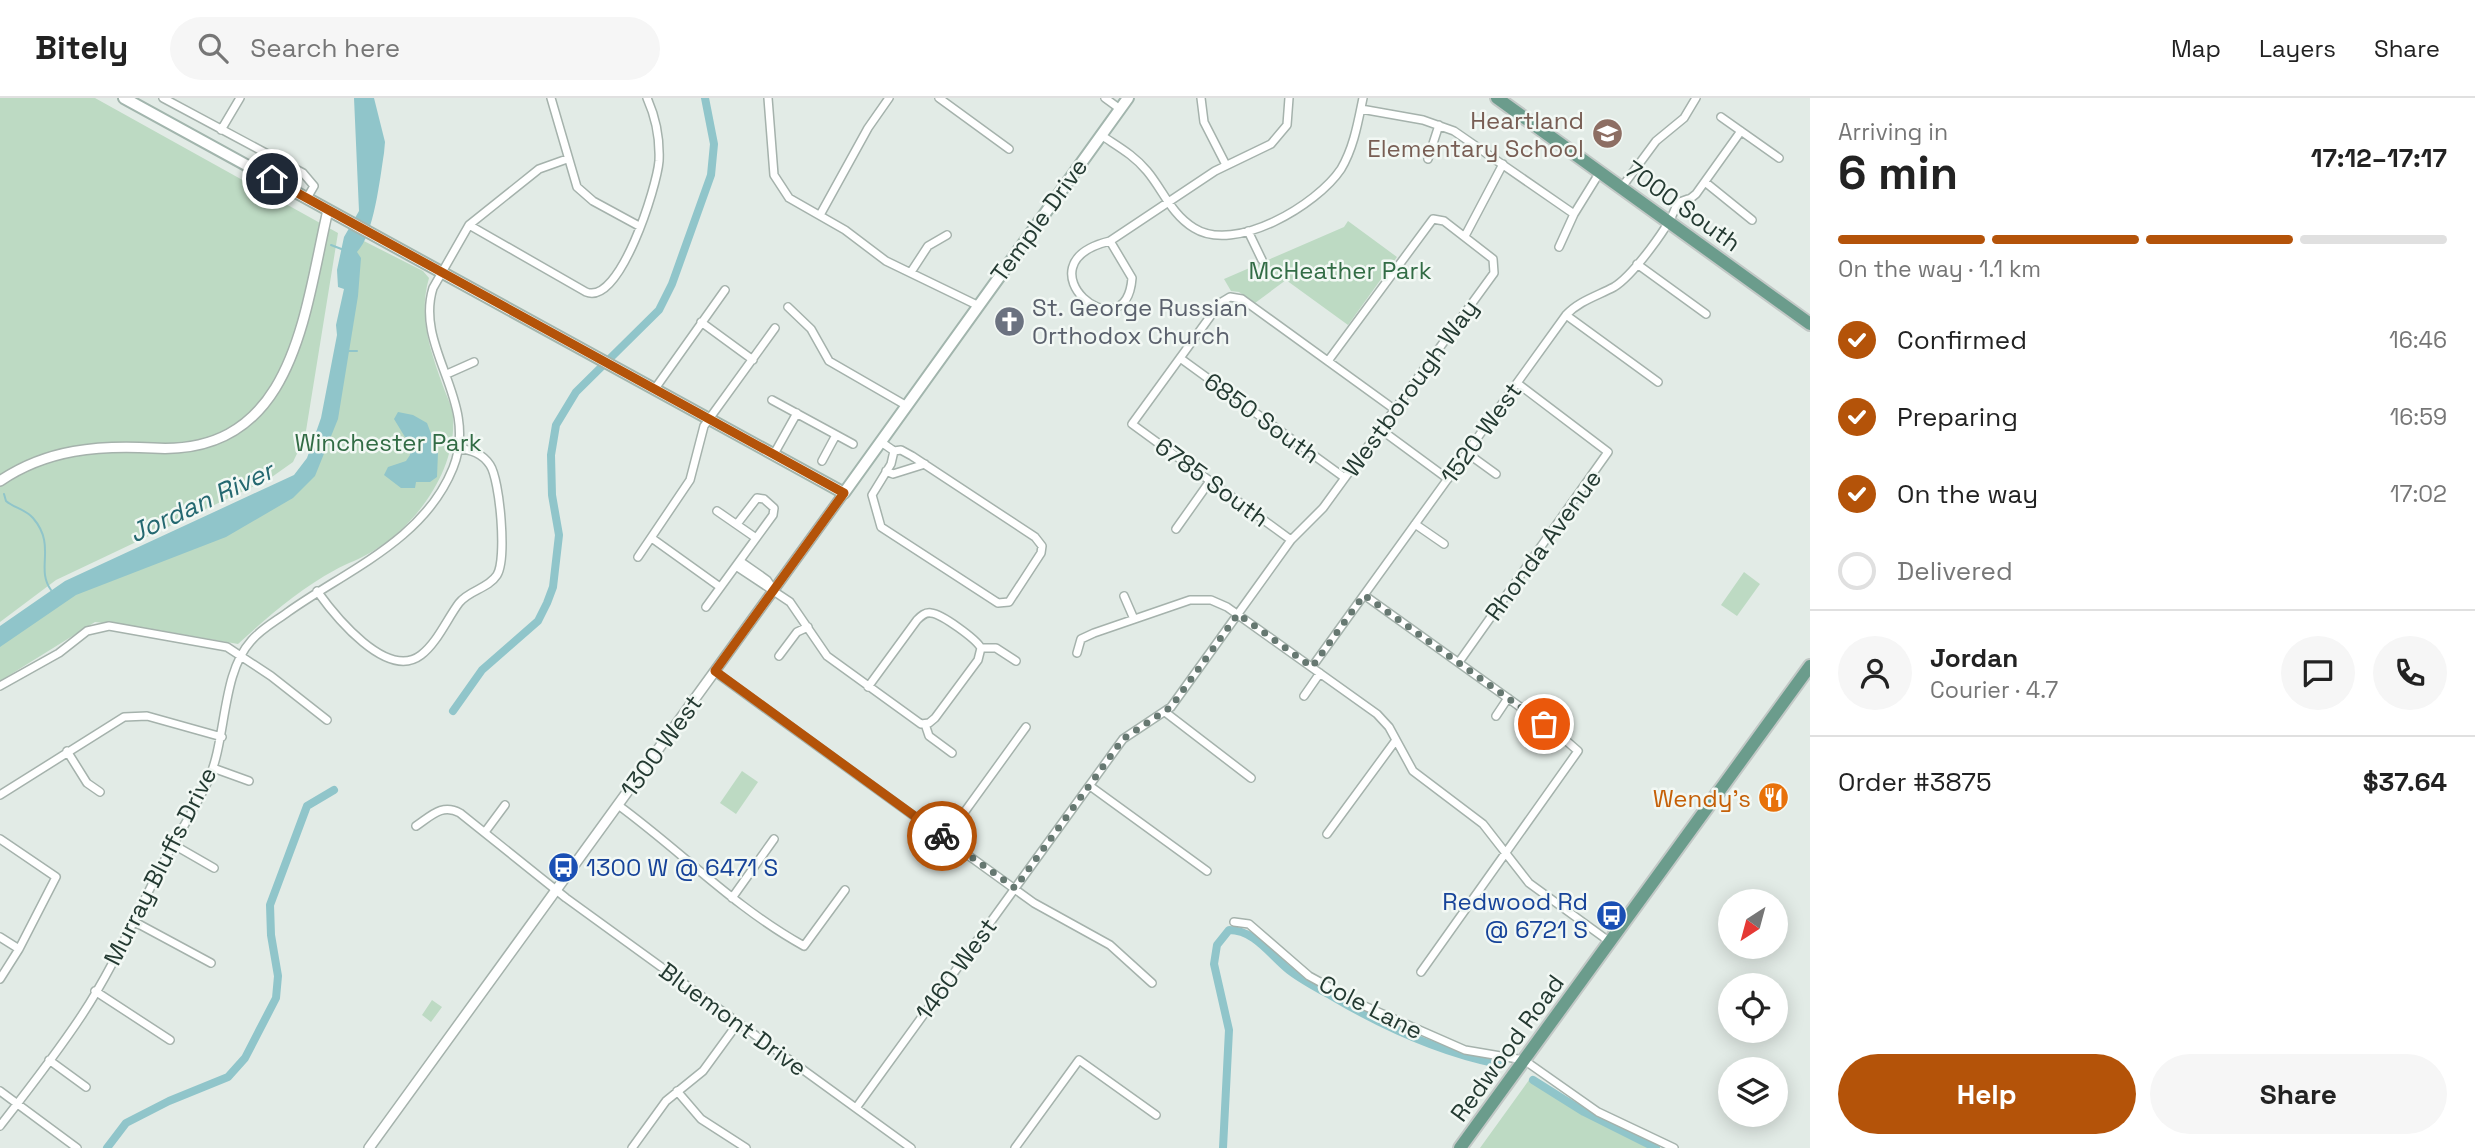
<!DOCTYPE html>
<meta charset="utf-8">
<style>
:root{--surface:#fff;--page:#f6f6f6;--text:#222;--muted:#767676;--line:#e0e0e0;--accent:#b45309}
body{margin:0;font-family:"Space Grotesk",sans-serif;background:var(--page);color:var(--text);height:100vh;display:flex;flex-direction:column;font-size:26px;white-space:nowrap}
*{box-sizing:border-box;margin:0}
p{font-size:23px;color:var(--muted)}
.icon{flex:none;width:38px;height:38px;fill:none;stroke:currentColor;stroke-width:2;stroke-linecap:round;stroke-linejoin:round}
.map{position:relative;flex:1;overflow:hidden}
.sheet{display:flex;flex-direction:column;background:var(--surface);width:665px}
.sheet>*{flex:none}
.needle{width:46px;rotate:216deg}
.fabs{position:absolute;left:1718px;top:791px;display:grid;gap:14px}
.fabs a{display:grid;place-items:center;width:70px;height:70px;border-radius:50%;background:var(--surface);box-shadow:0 4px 18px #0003;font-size:35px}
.pin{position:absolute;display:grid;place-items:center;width:60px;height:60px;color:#fff;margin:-30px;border:4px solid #fff;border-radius:50%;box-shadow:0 2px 7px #0007}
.courier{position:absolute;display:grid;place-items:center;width:70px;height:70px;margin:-35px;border:5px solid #b45309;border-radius:50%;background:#fff;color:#222;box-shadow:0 2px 9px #0007}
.headline em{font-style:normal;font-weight:600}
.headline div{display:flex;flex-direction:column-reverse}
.headline{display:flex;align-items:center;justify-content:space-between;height:119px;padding:0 28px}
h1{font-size:46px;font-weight:600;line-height:52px}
.bar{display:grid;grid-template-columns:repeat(4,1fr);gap:10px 7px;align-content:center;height:84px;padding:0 28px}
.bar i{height:9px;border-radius:5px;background:var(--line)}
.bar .active{background:var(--accent)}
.bar p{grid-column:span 4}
.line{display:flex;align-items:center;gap:18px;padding:0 28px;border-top:2px solid var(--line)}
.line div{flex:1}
.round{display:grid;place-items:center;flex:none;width:74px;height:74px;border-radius:37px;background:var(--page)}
ol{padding:0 28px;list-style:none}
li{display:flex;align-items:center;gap:21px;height:77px}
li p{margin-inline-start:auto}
li .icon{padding:7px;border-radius:50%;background:var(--accent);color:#fff;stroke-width:4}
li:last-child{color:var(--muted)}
li i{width:38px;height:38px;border:4px solid var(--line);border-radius:50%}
.button{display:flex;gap:14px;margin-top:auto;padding:14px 28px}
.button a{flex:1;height:80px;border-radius:42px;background:var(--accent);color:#fff;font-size:28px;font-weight:600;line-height:80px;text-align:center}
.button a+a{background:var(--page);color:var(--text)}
header{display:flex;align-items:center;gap:42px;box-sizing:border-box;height:98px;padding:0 35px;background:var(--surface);border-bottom:2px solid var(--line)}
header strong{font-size:33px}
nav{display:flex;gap:38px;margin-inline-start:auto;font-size:24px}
.search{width:490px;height:63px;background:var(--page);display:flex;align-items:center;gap:18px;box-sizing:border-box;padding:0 24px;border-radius:38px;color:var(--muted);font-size:26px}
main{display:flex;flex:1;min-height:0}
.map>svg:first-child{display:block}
.green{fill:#bddac3}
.water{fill:#90c5ca}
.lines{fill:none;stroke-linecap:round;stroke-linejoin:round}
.stream{stroke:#90c5ca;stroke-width:2}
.canal{stroke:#90c5ca;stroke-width:8}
.minor-casing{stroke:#a5b2ac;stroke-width:10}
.tertiary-casing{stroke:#a5b2ac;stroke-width:12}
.secondary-casing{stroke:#a2b5ad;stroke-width:14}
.primary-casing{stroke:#c2c8c6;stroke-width:16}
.minor{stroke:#fff;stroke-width:7}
.tertiary{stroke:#fff;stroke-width:9}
.secondary{stroke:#fff;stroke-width:10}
.primary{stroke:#6b9c8c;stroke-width:12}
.done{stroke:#667871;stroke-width:7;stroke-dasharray:0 12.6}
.route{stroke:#b45309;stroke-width:9}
.labels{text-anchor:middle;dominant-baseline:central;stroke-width:5;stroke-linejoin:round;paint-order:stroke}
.education-label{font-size:24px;fill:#785e54;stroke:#f2f8f4;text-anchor:end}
.street-label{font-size:24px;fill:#243a32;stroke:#f2f8f4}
.park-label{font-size:24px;fill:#326c45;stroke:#f2f8f4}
.worship-label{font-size:24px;fill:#5b616d;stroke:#f2f8f4;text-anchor:start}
.food-label{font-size:24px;fill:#c56008;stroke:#f2f8f4;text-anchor:end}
.transit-label{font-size:24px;fill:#164399;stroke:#f2f8f4;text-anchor:start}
.water-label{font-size:26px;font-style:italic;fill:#246870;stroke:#f2f8f4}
</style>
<header>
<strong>Bitely</strong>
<div class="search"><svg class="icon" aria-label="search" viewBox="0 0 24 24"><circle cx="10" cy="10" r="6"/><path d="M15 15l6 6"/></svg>Search here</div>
<nav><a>Map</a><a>Layers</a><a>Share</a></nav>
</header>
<main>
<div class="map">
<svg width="1810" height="1050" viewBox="0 0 1810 1050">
<rect width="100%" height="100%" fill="#e2ebe6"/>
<!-- green -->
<path class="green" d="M0,0H95L338,135L305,339L293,364L269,381L56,482L0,524Z
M1348,123L1397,159L1348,227L1286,182L1255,205L1239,194L1231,193L1224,181L1344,129Z
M356,139L423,173L429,180C418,218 430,252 443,288C446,297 452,308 453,318C457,371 418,426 373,453C361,461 347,465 335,472C300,491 267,519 238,546L141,529L95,524L0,583V545L64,499L295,387L326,335Z
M1744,474L1760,486L1737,518L1721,507Z
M742,673L758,684L736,716L720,705Z
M432,902L442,909L431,924L422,917Z
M1529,982L1586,1018L1651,1050H1480Z"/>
<!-- water -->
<path class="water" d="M354,0H374L385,44L384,55C380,80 374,137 357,154L361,160L358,198L338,321L315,378L293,400L226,439L76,497L0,549V528L65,483L294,377L307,360L321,320L337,237L336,227L344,191L338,189L337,172L344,139L359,113Z
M398,314L413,317L427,325L438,354L437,379L430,384H416L415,390H401L384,377L388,369L406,363L410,357L408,344L394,321Z"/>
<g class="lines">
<!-- stream -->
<path class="stream" d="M331,147L344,152
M348,253H357
M4,396L6,403C14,410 25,411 33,420C57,448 35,470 51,492"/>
<!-- canal -->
<path class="canal" d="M453,613L482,572L538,523L547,505L553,489L559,437L552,397L551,357L556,327L576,294L659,212L672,186L711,77L714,46L705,0
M1533,982L1584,1014L1656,1050
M107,1050L126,1025L169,1003L228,979L245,960L276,900L278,878L271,837L270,807L307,708L334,692
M1223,1050L1229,932L1214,866L1217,847L1229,832C1255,832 1270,857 1289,872C1302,882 1317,890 1330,897C1382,928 1439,954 1498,966"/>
<defs>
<path id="minor" d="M163,0L303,75L314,88L307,100
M551,0L577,89L593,103L639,128
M768,0L774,77L789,100L845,132L886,163L979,208
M939,0L1009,51
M1105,0L1120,11
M1201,0L1204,24L1226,67
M1361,11L1423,22L1454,33L1574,116
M1721,19L1779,60
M221,32L240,0
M1101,37C1117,48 1134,57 1147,73C1163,92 1171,116 1194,130C1235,156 1317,107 1341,71C1354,49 1358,24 1363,0
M1428,61L1439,27
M1705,84L1752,122
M283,87L292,70
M1622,89L1656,43L1684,20L1696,0
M1686,104L1696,96L1741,33
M820,117L868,30L889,0
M469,127L586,194C620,208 657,88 659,63C660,41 656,20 647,0
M1248,133L1262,162
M1465,138L1503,66
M1110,143L1215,73L1271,46L1287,27L1289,0
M1110,143L1132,180C1126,259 1015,166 1110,143Z
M1559,149L1574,116L1600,74
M1637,166L1706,216
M911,174L928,148L947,137
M788,209L811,231L829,263L907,308
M1566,217L1658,284
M701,224L753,262
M1180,260L1345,380
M447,276L474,264
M654,292L725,192
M772,302L853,346
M1380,331L1448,381
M881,344L894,353L891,366L872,397L881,429L998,505L1009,504L1041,455L1042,448L1035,439L912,358L901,352L894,353
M1467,355L1496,376
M774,356L797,315
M822,363L836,337
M886,373L893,376L925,366
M717,413L756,440
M1415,426L1444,446
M1176,431L1210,383
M653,441L720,489
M1291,442L1132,326L1220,205L1230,199L1242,201L1394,311
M638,459L690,382L704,328L775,230
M740,463L767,482L773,491
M736,468L790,504L827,558L921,626L929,625L935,620L978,562L981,550
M317,493C335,518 387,583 421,557C437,545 447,521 459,505C469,492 488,491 497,477C507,461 500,382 490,367C482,355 471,352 458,350
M1364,497L1562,639L1578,653L1421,874
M1124,498L1134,521
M706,509L773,417L774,410L764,401L757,400L737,426
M981,550H996L1016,563
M1077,555L1081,541L1094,535L1190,502H1211L1227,509L1377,616L1389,629L1413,673L1483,726L1529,785L1610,844
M779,558L797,534L808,529
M1459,564L1608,354L1517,285
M1312,569L1566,217C1579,203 1597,198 1614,189C1632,178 1672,126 1677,105L1688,101
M715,574L1034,805L1110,847L1152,885
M0,588L59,555L87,533L109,528L227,549L271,578L327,622
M868,589L917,522C921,518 925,514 931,515C942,516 976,541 981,550
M1304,598L1320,575
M1165,614L1251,680
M1496,618L1508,600
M925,626L929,638L952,655
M67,653L87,685L100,694
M213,670L249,683
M1090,688L1207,773
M0,697L124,619L147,618L222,639
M618,707C681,753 735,810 804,848L845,792
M416,728C431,718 442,705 460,715L566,800L911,1050
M485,734L505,707
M1327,736L1396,642
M0,741L56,779L19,851L0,881
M945,741L1026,629
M174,747L214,770
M732,800L774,741
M133,823L211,865
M1234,824L1249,826L1309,878L1360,906L1465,952L1524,962L1598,1014L1674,1050
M0,839L19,851
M95,893L170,942
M49,962L86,989
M0,993L77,1050
M677,993L701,1021L746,1050
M856,1010L1123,641L1171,609L1291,442L1323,410L1494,175L1493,161L1444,123L1433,121L1328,263
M0,1028C28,992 57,955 82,917C113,870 136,817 162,767C177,739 194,712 208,683C227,641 221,576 251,543C261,531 276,523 288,514C347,472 424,442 453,370C480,303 414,251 433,190L469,127L539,71L567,61
M632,1050L666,1003L703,973L738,925
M1015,1050L1079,962L1156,1017"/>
<path id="tertiary" d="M0,383C47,351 99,347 153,350C295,359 304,214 328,112
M369,1050L844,395"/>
<path id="secondary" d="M124,0L844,395L1128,0"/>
<path id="primary" d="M1497,0L1810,226
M1460,1050L1810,568"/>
</defs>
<!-- minor casing -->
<use href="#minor" class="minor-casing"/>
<!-- tertiary casing -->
<use href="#tertiary" class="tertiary-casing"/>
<!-- secondary casing -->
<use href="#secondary" class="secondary-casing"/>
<!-- primary casing -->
<use href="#primary" class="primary-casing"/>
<!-- minor -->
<use href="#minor" class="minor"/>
<!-- tertiary -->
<use href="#tertiary" class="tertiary"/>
<!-- secondary -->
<use href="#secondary" class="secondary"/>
<!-- primary -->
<use href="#primary" class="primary"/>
</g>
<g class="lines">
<!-- done -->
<path class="done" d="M942,738L1015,790L1123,641L1171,609L1238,516L1312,569L1364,497L1544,626"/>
<!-- route -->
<path class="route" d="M272,81L844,395L715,573L942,738"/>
</g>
<!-- icons -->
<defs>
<symbol id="school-disc" viewBox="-11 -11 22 22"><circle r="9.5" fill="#8d6e63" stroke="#f2f8f4"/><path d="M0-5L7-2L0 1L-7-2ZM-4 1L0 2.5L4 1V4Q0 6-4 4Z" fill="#fff"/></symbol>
<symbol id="church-disc" viewBox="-11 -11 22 22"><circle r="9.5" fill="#6b7280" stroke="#f2f8f4"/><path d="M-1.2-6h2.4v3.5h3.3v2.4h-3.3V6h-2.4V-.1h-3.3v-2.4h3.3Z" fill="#fff"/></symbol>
<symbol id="restaurant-disc" viewBox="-11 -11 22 22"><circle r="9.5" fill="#e8710a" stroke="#f2f8f4"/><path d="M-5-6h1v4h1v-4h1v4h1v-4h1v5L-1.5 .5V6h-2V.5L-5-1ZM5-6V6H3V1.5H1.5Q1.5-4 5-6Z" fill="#fff"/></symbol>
<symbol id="bus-disc" viewBox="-11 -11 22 22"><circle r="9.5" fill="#1a4fb4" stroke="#f2f8f4"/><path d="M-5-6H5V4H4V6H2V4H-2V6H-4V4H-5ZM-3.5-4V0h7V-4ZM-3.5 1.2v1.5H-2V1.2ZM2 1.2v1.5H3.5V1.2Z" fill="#fff"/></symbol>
</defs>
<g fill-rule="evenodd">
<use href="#school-disc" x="1590" y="18" width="35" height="35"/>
<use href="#church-disc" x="992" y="206" width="35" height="35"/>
<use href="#restaurant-disc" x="1756" y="682" width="35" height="35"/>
<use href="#bus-disc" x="546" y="752" width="35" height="35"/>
<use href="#bus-disc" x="1594" y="800" width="35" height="35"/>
</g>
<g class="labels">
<!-- education labels -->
<g class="education-label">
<text x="1584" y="22">Heartland<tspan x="1584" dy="28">Elementary School</tspan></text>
</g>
<!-- street labels -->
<g class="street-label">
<text transform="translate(1683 108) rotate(36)">7000 South</text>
<text transform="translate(1039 122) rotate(-54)">Temple Drive</text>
<text transform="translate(1410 290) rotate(-54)">Westborough Way</text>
<text transform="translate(1262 320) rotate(36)">6850 South</text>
<text transform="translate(1481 335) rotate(-54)">1520 West</text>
<text transform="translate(1212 384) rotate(36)">6785 South</text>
<text transform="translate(1543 447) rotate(-54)">Rhonda Avenue</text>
<text transform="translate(661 648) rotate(-54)">1300 West</text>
<text transform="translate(160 768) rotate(-63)">Murray Bluffs Drive</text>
<text transform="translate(956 871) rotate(-54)">1460 West</text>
<text transform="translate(1371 909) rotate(27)">Cole Lane</text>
<text transform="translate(733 921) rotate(36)">Bluemont Drive</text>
<text transform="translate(1507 950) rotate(-54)">Redwood Road</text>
</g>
<!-- park labels -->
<g class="park-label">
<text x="1340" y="172">McHeather Park</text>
<text x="388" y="344">Winchester Park</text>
</g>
<!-- worship labels -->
<g class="worship-label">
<text x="1032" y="209">St. George Russian<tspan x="1032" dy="28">Orthodox Church</tspan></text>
</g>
<!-- food labels -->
<g class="food-label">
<text x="1751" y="700">Wendy's</text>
</g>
<!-- transit labels -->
<g class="transit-label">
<text x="586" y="769">1300 W @ 6471 S</text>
<text x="1588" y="803" text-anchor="end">Redwood Rd<tspan x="1588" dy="28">@ 6721 S</tspan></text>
</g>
<!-- water labels -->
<g class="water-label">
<text transform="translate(201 404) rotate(-25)">Jordan River</text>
</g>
</g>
</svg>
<div class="fabs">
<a><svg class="needle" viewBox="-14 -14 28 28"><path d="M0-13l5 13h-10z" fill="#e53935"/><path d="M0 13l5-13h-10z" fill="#767676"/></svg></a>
<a><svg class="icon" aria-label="locate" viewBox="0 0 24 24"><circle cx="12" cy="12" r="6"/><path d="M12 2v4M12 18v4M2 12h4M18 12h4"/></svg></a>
<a><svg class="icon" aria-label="layers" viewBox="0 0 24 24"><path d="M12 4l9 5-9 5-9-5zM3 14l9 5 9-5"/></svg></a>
</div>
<div class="pin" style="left:1544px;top:626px;background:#ea580c"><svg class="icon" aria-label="bag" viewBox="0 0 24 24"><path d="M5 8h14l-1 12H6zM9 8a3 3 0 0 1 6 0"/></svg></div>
<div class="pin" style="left:272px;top:81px;background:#1f2937"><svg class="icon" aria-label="home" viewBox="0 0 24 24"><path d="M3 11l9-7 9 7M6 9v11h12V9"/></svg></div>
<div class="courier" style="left:942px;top:738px"><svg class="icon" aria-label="bike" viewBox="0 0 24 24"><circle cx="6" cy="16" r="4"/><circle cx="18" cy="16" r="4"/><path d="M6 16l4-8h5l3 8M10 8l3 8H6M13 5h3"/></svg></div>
</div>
<section class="sheet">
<div class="headline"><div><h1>6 min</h1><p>Arriving in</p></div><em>17:12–17:17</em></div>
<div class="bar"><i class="active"></i><i class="active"></i><i class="active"></i><i></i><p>On the way · 1.1 km</p></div>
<ol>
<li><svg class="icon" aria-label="check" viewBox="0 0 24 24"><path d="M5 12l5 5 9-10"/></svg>Confirmed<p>16:46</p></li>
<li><svg class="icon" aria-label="check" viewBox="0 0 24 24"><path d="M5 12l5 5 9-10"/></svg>Preparing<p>16:59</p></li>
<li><svg class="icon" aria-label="check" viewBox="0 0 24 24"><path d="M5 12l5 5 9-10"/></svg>On the way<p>17:02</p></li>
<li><i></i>Delivered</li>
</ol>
<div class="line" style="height:126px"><a class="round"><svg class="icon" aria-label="person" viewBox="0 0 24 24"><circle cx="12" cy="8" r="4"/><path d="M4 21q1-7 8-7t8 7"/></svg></a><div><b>Jordan</b><p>Courier · 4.7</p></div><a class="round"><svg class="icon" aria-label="chat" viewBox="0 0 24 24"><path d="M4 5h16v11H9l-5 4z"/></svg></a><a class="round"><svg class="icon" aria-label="phone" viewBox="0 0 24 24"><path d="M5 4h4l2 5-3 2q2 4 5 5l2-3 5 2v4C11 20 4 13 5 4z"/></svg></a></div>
<div class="line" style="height:91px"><div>Order #3875</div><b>$37.64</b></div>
<div class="button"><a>Help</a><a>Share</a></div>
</section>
</main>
